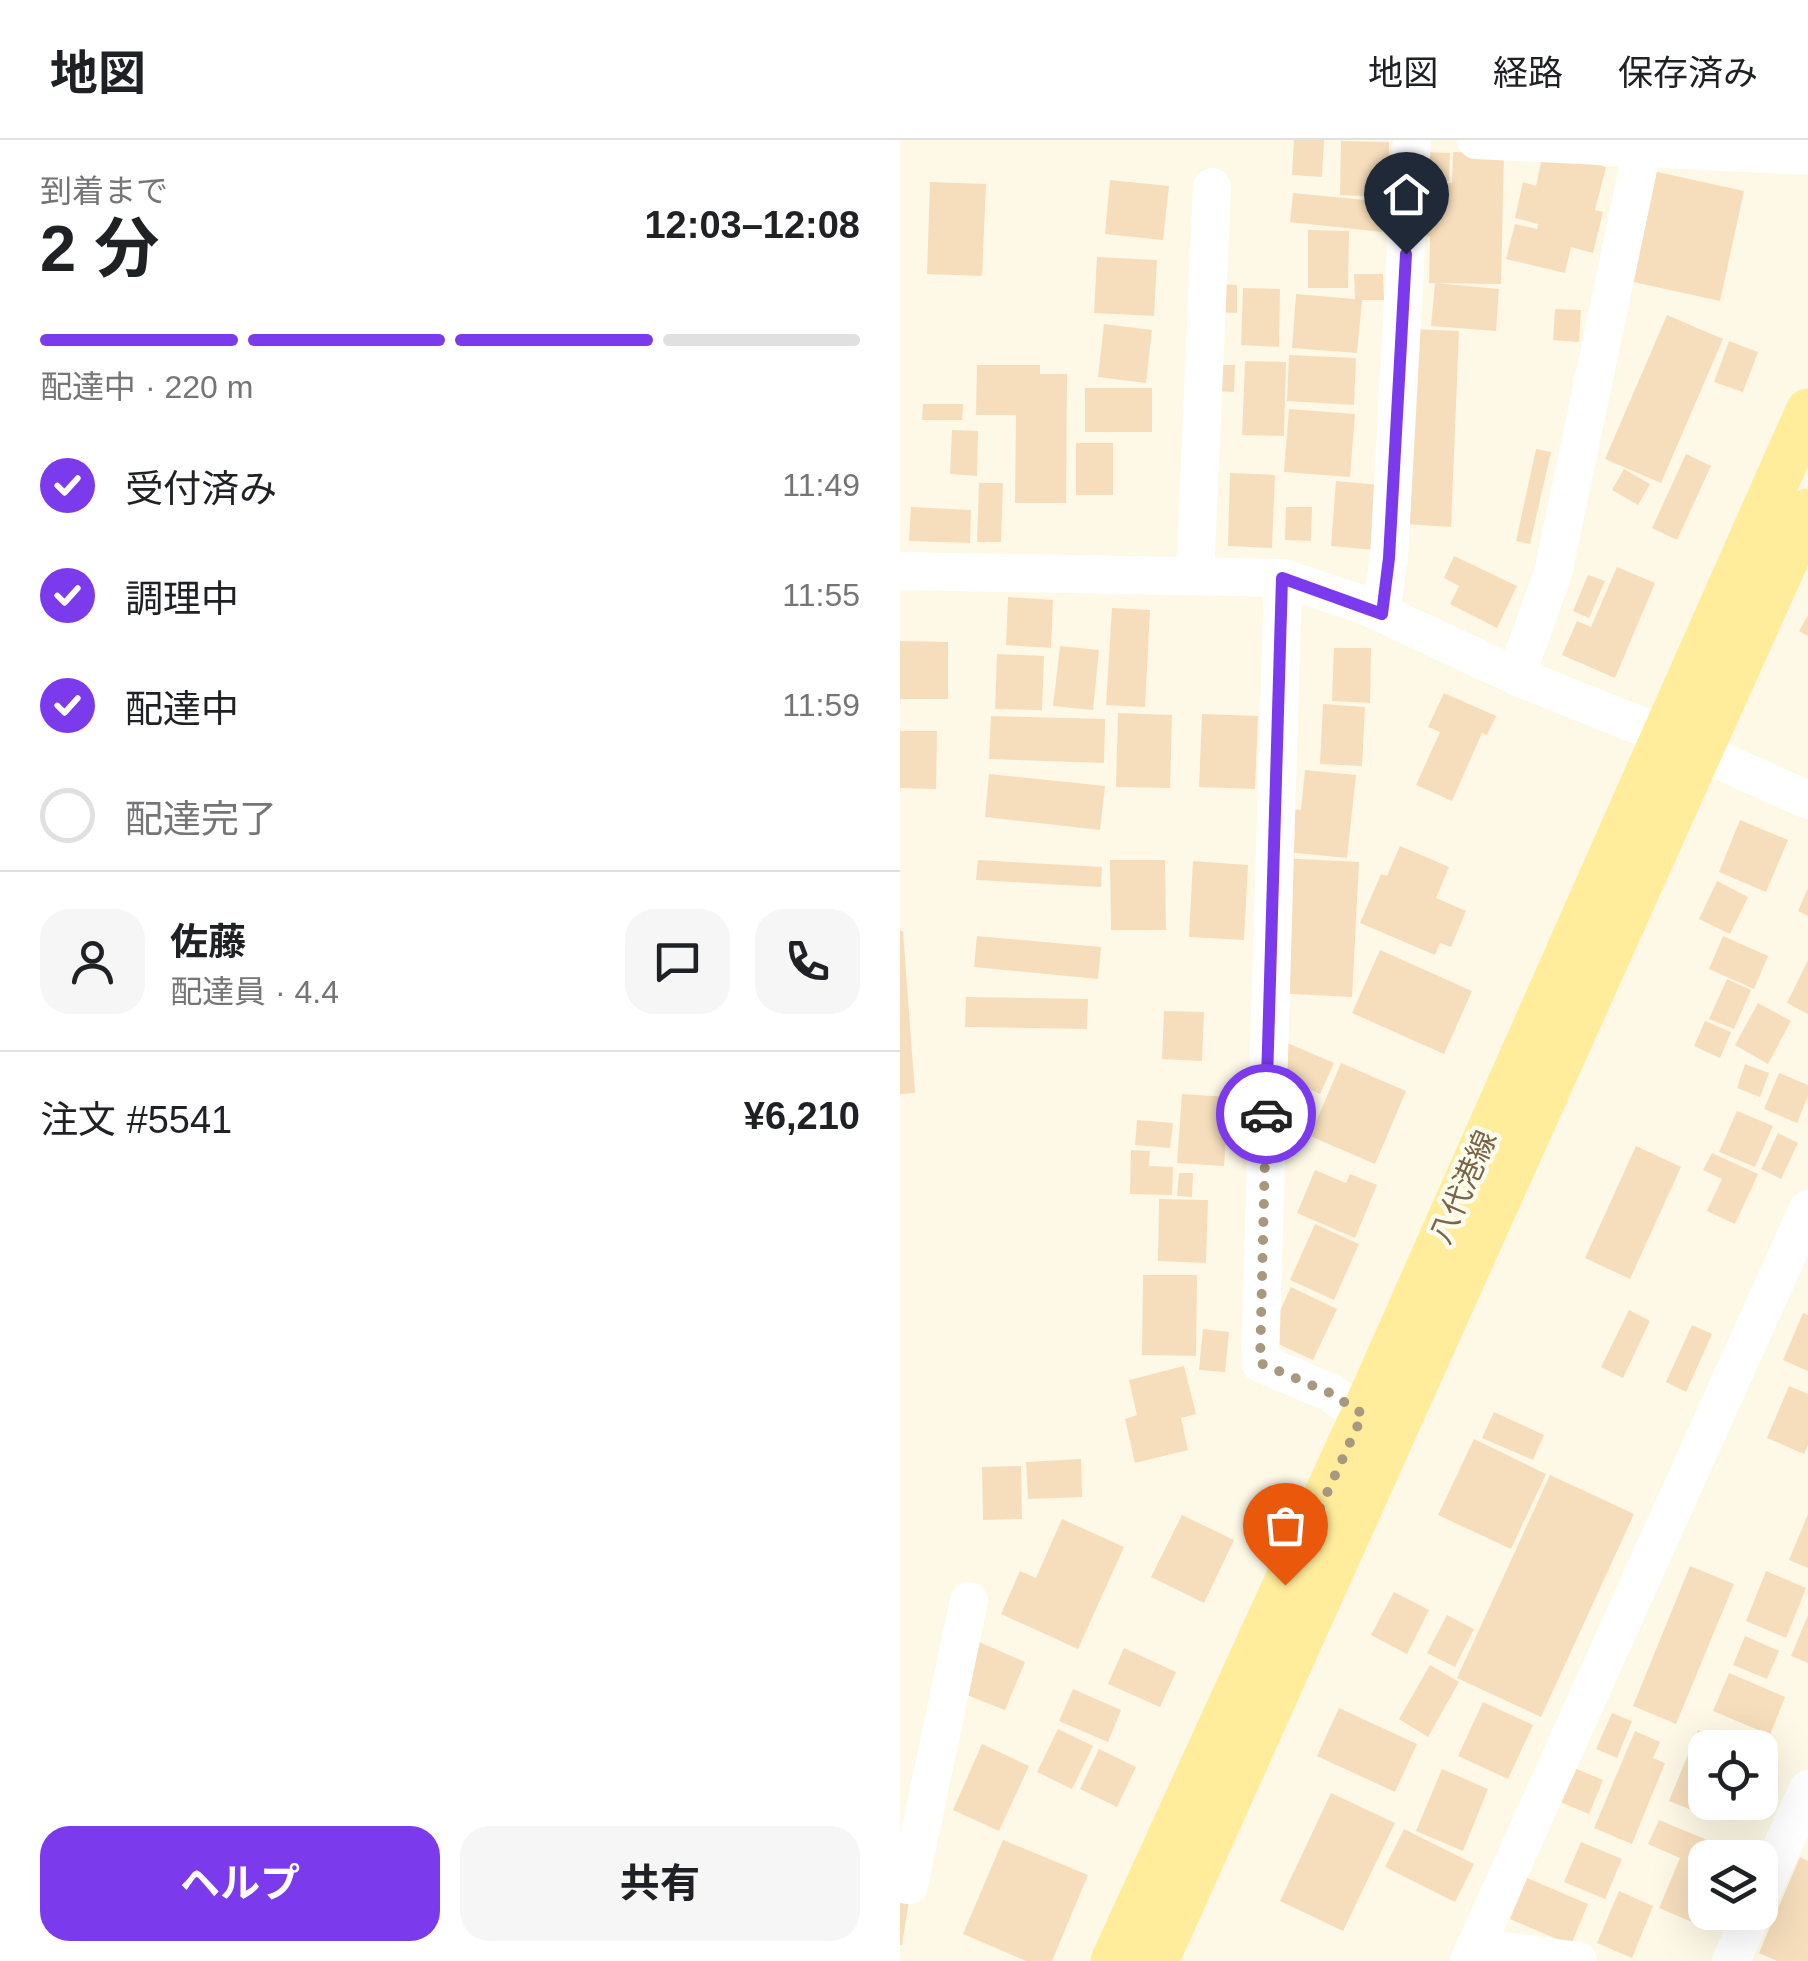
<!DOCTYPE html>
<html lang="ja">
<meta charset="utf-8">
<style>
:root{--surface:#fff;--page:#f6f6f6;--text:#202124;--muted:#757577;--line:#e0e0e0;--accent:#7c3aed}
body{margin:0;font-family:Helvetica,"Noto Sans JP",sans-serif;background:var(--page);color:var(--text);height:100vh;display:flex;flex-direction:column;font-size:38px;white-space:nowrap}
*{box-sizing:border-box;margin:0}
p{font-size:32px;color:var(--muted)}
.icon{flex:none;width:55px;height:55px;fill:none;stroke:currentColor;stroke-width:2;stroke-linecap:round;stroke-linejoin:round}
.map{position:relative;flex:1;overflow:hidden}
.sheet{display:flex;flex-direction:column;background:var(--surface);width:900px}
.sheet>*{flex:none}
.controls{position:absolute;left:788px;top:1590px;display:grid;gap:20px}
.controls a{display:grid;place-items:center;width:90px;height:90px;border-radius:20px;background:var(--surface);box-shadow:0 10px 40px #0002;font-size:50px}
.pin{position:absolute;display:grid;place-items:center;width:85px;height:85px;color:#fff;margin:-102px -42px;border-radius:50% 50% 50% 0;rotate:-45deg;box-shadow:0 0 10px #0007}
.pin .icon{rotate:45deg}
.courier{position:absolute;display:grid;place-items:center;width:100px;height:100px;margin:-50px;border:8px solid #7c3aed;border-radius:50%;background:#fff;color:#222;box-shadow:0 2px 12px #0007}
.summary em{font-style:normal;font-weight:700}
.summary div{display:flex;flex-direction:column-reverse}
.summary{display:flex;align-items:center;justify-content:space-between;height:170px;padding:0 40px}
h1{font-size:65px;font-weight:700;line-height:75px}
.bar{display:grid;grid-template-columns:repeat(4,1fr);gap:15px 10px;align-content:center;height:120px;padding:0 40px}
.bar i{height:12px;border-radius:8px;background:var(--line)}
.bar .current{background:var(--accent)}
.bar p{grid-column:span 4}
.line{display:flex;align-items:center;gap:25px;padding:0 40px;border-top:2px solid var(--line)}
.line div{flex:1}
.round{display:grid;place-items:center;flex:none;width:105px;height:105px;border-radius:30px;background:var(--page)}
ol{padding:0 40px;list-style:none}
li{display:flex;align-items:center;gap:30px;height:110px}
li p{margin-inline-start:auto}
li .icon{padding:10px;border-radius:50%;background:var(--accent);color:#fff;stroke-width:4}
li:last-child{color:var(--muted)}
li i{width:55px;height:55px;border:5px solid var(--line);border-radius:50%}
.button{display:flex;gap:20px;margin-top:auto;padding:20px 40px}
.button a{flex:1;height:115px;border-radius:30px;background:var(--accent);color:#fff;font-size:40px;font-weight:700;line-height:115px;text-align:center}
.button a+a{background:var(--page);color:var(--text)}
header{display:flex;align-items:center;gap:60px;box-sizing:border-box;height:140px;padding:0 50px;background:var(--surface);border-bottom:2px solid var(--line)}
header strong{font-size:48px}
nav{display:flex;gap:55px;margin-inline-start:auto;font-size:35px}
main{display:flex;flex:1;min-height:0}
.map>svg:first-child{display:block}
.building{fill:#f6debc}
.lines{fill:none;stroke-linecap:round;stroke-linejoin:round}
.minor{stroke:#fff;stroke-width:38}
.major{stroke:#ffed9c;stroke-width:45}
.done{stroke:#a8987f;stroke-width:10;stroke-dasharray:0 18}
.route{stroke:#7c3aed;stroke-width:12}
.labels{text-anchor:middle;dominant-baseline:central;stroke-width:9;stroke-linejoin:round;paint-order:stroke}
.street-label{font-size:30px;fill:#7a6448;stroke:#fffcee}
</style>
<header>
<strong>地図</strong>
<nav><a>地図</a><a>経路</a><a>保存済み</a></nav>
</header>
<main>
<section class="sheet">
<div class="summary"><div><h1>2 分</h1><p>到着まで</p></div><em>12:03–12:08</em></div>
<div class="bar"><i class="current"></i><i class="current"></i><i class="current"></i><i></i><p>配達中 · 220 m</p></div>
<ol>
<li><svg class="icon" aria-label="check" viewBox="0 0 24 24"><path d="M5 12l5 5 9-10"/></svg>受付済み<p>11:49</p></li>
<li><svg class="icon" aria-label="check" viewBox="0 0 24 24"><path d="M5 12l5 5 9-10"/></svg>調理中<p>11:55</p></li>
<li><svg class="icon" aria-label="check" viewBox="0 0 24 24"><path d="M5 12l5 5 9-10"/></svg>配達中<p>11:59</p></li>
<li><i></i>配達完了</li>
</ol>
<div class="line" style="height:180px"><a class="round"><svg class="icon" aria-label="person" viewBox="0 0 24 24"><circle cx="12" cy="8" r="4"/><path d="M4 21q1-7 8-7t8 7"/></svg></a><div><b>佐藤</b><p>配達員 · 4.4</p></div><a class="round"><svg class="icon" aria-label="chat" viewBox="0 0 24 24"><path d="M4 5h16v11H9l-5 4z"/></svg></a><a class="round"><svg class="icon" aria-label="phone" viewBox="0 0 24 24"><path d="M5 4h4l2 5-3 2q2 4 5 5l2-3 5 2v4C11 20 4 13 5 4z"/></svg></a></div>
<div class="line" style="height:130px"><div>注文 #5541</div><b>¥6,210</b></div>
<div class="button"><a>ヘルプ</a><a>共有</a></div>
</section>
<div class="map">
<svg width="908" height="1821" viewBox="0 0 908 1821">
<rect width="100%" height="100%" fill="#fef9e6"/>
<!-- building -->
<path class="building" d="M394,0H424L422,37L392,35Z
M441,1L489,2L488,57L440,55Z
M521,12L550,13L549,41L521,40Z
M553,12L604,13L601,144L529,143L530,96L512,95L513,42L552,43Z
M643,12L706,27L695,70L703,72L693,113L671,107L665,133L606,119L615,84L637,89L638,84L615,78L623,42L636,46Z
M753,31L844,51L820,161L729,141Z
M210,40L269,46L263,100L205,94Z
M30,42L86,44L82,136L27,134Z
M393,53L486,62L482,92L390,82Z
M408,90L449,91L448,148H408Z
M197,117L257,120L254,176L194,173Z
M454,134H483L484,160H462L457,213L392,208L396,154L455,159Z
M535,143L599,149L596,191L531,186Z
M315,144L337,145V173L314,172Z
M343,148L380,149L379,207L341,205Z
M655,169L681,170L679,202L653,200Z
M767,175L823,199L761,343L705,319Z
M204,184L252,190L246,243L198,237Z
M512,189L559,191L551,387L504,384Z
M829,201L858,212L843,252L814,242Z
M389,215L456,218L454,265L387,261Z
M345,221L386,222L384,296L342,295Z
M77,225H140V234H167L166,363H115L116,275H76Z
M314,225H335L334,252L313,251Z
M185,248H252V292H185Z
M23,264H63L62,280H22Z
M389,269L455,274L450,337L384,332Z
M52,290L78,291L77,336L50,334Z
M176,303H213V355H176Z
M636,309L651,312L630,404L616,401Z
M786,314L811,326L777,400L752,388Z
M724,329L750,344L738,365L712,350Z
M330,333L375,335L372,408L328,406Z
M436,341L480,345L475,410L431,406Z
M79,343H103L101,402H77Z
M11,367L71,370L70,403L9,401Z
M386,367H412L411,401L385,400Z
M554,416L617,446L597,488L550,464L559,446L544,438Z
M717,427L755,443L715,538L662,515L677,481L691,487Z
M688,435L705,441L689,478L673,471Z
M108,457L153,460L151,508L106,505Z
M212,468L250,470L245,567L206,565Z
M908,475V496L899,491Z
M0,501L48,502V559H0Z
M160,506L199,510L193,570L153,566Z
M434,508H471L470,563L432,561Z
M97,514L144,516L142,570L95,569Z
M544,553L596,576L587,595L582,593L552,661L516,645L540,592L528,587Z
M423,564L465,567L462,626L420,624Z
M218,573L272,575L270,648L216,647Z
M302,574L358,576L355,649L299,647Z
M91,576L205,579L204,623L89,619Z
M0,591H37L36,649L0,648Z
M405,630L456,635L447,718L376,711L380,668L401,670Z
M89,634L205,646L200,690L85,677Z
M840,680L888,700L866,752L819,732Z
M500,706L549,727L536,758L566,771L551,807L540,803L535,815L460,783L481,734L487,736Z
M381,718L459,722L452,857L374,853Z
M78,720L202,727L201,747L76,740Z
M210,720H265L266,790H211Z
M293,721L348,725L344,800L289,797Z
M817,741L848,757L830,794L799,779Z
M908,748V776L898,771Z
M0,791H3L15,953L0,954Z
M77,796L201,807L198,839L74,827Z
M823,796L868,816L854,849L809,829Z
M480,810L572,851L544,914L452,873Z
M908,820V874L887,863Z
M827,839L851,850L834,889L809,879Z
M66,857L188,859L187,889L65,887Z
M858,863L891,881L868,924L835,905Z
M264,871L304,872L302,921L262,919Z
M805,881L831,892L820,918L794,906Z
M385,902L434,923L420,954L372,932Z
M441,923L506,951L475,1024L410,996Z
M845,924L869,933L860,957L837,948Z
M879,933L908,945V956L897,983L864,969Z
M282,954L329,957L324,1026L277,1023Z
M837,971L873,986L855,1027L819,1012Z
M237,980L273,983L270,1008L235,1005Z
M878,993L898,1003L881,1039L861,1029Z
M736,1006L781,1027L730,1139L685,1118Z
M231,1010L250,1011L249,1026L273,1027L272,1055L230,1054Z
M812,1013L858,1034L835,1084L807,1071L822,1039L803,1030Z
M415,1030L446,1043L450,1034L477,1045L455,1098L397,1073Z
M279,1033H293L292,1057L277,1056Z
M259,1059L308,1060L306,1123L258,1121Z
M415,1084L459,1104L434,1160L390,1140Z
M243,1135H297L296,1216L242,1215Z
M391,1147L437,1169L413,1220L367,1199Z
M729,1170L750,1181L723,1238L701,1227Z
M903,1173L908,1175V1231L883,1220Z
M792,1185L812,1194L786,1252L766,1242Z
M303,1189L329,1192L325,1232L299,1230Z
M284,1226L296,1274L281,1278L288,1310L235,1323L225,1279L237,1275L229,1240Z
M889,1246L908,1254V1305L904,1314L867,1298Z
M594,1272L644,1295L633,1320L582,1298Z
M574,1299L646,1334L611,1409L538,1375Z
M181,1319L182,1357L128,1359L126,1322Z
M121,1326L122,1379L83,1380L82,1327Z
M650,1335L734,1374L641,1577L557,1538Z
M908,1374V1428L889,1420Z
M282,1375L334,1400L304,1463L251,1437Z
M162,1379L224,1407L178,1509L101,1474L120,1431L136,1438Z
M790,1426L834,1444L776,1584L733,1566Z
M866,1431L906,1448L886,1498L846,1481Z
M494,1452L529,1470L507,1514L471,1495Z
M547,1475L574,1489L555,1527L527,1513Z
M908,1475V1523L891,1516Z
M845,1496L879,1511L867,1539L833,1525Z
M79,1502L125,1522L105,1570L59,1552Z
M224,1508L276,1532L260,1567L208,1544Z
M530,1525L559,1542L528,1597L499,1579Z
M829,1533L885,1557L870,1595L813,1571Z
M173,1549L221,1570L208,1602L159,1581Z
M583,1562L633,1585L608,1639L558,1616Z
M439,1568L517,1604L495,1652L417,1616Z
M712,1573L732,1581L717,1618L696,1609Z
M158,1589L193,1606L172,1649L137,1632Z
M798,1590L839,1607L805,1608V1662H813L807,1676L769,1661Z
M735,1591L760,1602L753,1618L765,1623L732,1704L694,1688Z
M82,1604L129,1626L99,1691L53,1670Z
M199,1609L236,1627L217,1667L180,1649Z
M860,1616L871,1620L860,1646Z
M667,1625L703,1640L689,1674L653,1659Z
M542,1629L588,1649L563,1711L516,1691Z
M431,1653L495,1683L443,1791L380,1761Z
M759,1680L831,1710L828,1718H805V1771L799,1785L759,1768L780,1718L748,1704Z
M504,1689L574,1724L555,1762L485,1727Z
M103,1700L188,1735L152,1821H126L63,1794Z
M681,1702L722,1719L705,1759L664,1742Z
M900,1717L908,1721V1821H877L859,1813Z
M627,1738L688,1764L671,1805L610,1779Z
M719,1751L753,1766L732,1818L697,1803Z
M0,1759L9,1760L2,1805H0Z"/>
<g class="lines">
<!-- minor -->
<path class="minor" d="M576,0L908,16
M0,431L383,438L464,465L616,536L763,595L908,660
M295,436L312,47
M383,438L360,1223L431,1253L463,1275
M481,473L489,417L512,0
M616,536L653,433L742,10
M0,1744L9,1745L69,1461
M860,1756L908,1649
M575,1807L678,1821
M569,1821L908,1069
M831,1821L853,1772"/>
<!-- major -->
<path class="major" d="M213,1821L463,1275L908,271
M256,1821L908,371"/>
</g>
<g class="lines">
<!-- done -->
<path class="done" d="M366,974L360,1223L430,1253L463,1274L385,1445"/>
<!-- route -->
<path class="route" d="M366,974L382,438L482,474L489,418L506,114"/>
</g>
<g class="labels">
<!-- street labels -->
<g class="street-label">
<text transform="translate(563 1047) rotate(-66)">八代港線</text>
</g>
</g>
</svg>
<div class="controls">
<a><svg class="icon" aria-label="locate" viewBox="0 0 24 24"><circle cx="12" cy="12" r="6"/><path d="M12 2v4M12 18v4M2 12h4M18 12h4"/></svg></a>
<a><svg class="icon" aria-label="layers" viewBox="0 0 24 24"><path d="M12 4l9 5-9 5-9-5zM3 14l9 5 9-5"/></svg></a>
</div>
<div class="pin" style="left:385px;top:1445px;background:#ea580c"><svg class="icon" aria-label="bag" viewBox="0 0 24 24"><path d="M5 8h14l-1 12H6zM9 8a3 3 0 0 1 6 0"/></svg></div>
<div class="pin" style="left:506px;top:114px;background:#1f2937"><svg class="icon" aria-label="home" viewBox="0 0 24 24"><path d="M3 11l9-7 9 7M6 9v11h12V9"/></svg></div>
<div class="courier" style="left:366px;top:974px"><svg class="icon" aria-label="car" viewBox="0 0 24 24"><path d="M5 17H2v-5l4-1 3-4h7l3 4 3 1v5h-3M9 17h6M6 11h13"/><circle cx="7" cy="17" r="2"/><circle cx="17" cy="17" r="2"/></svg></div>
</div>
</main>
